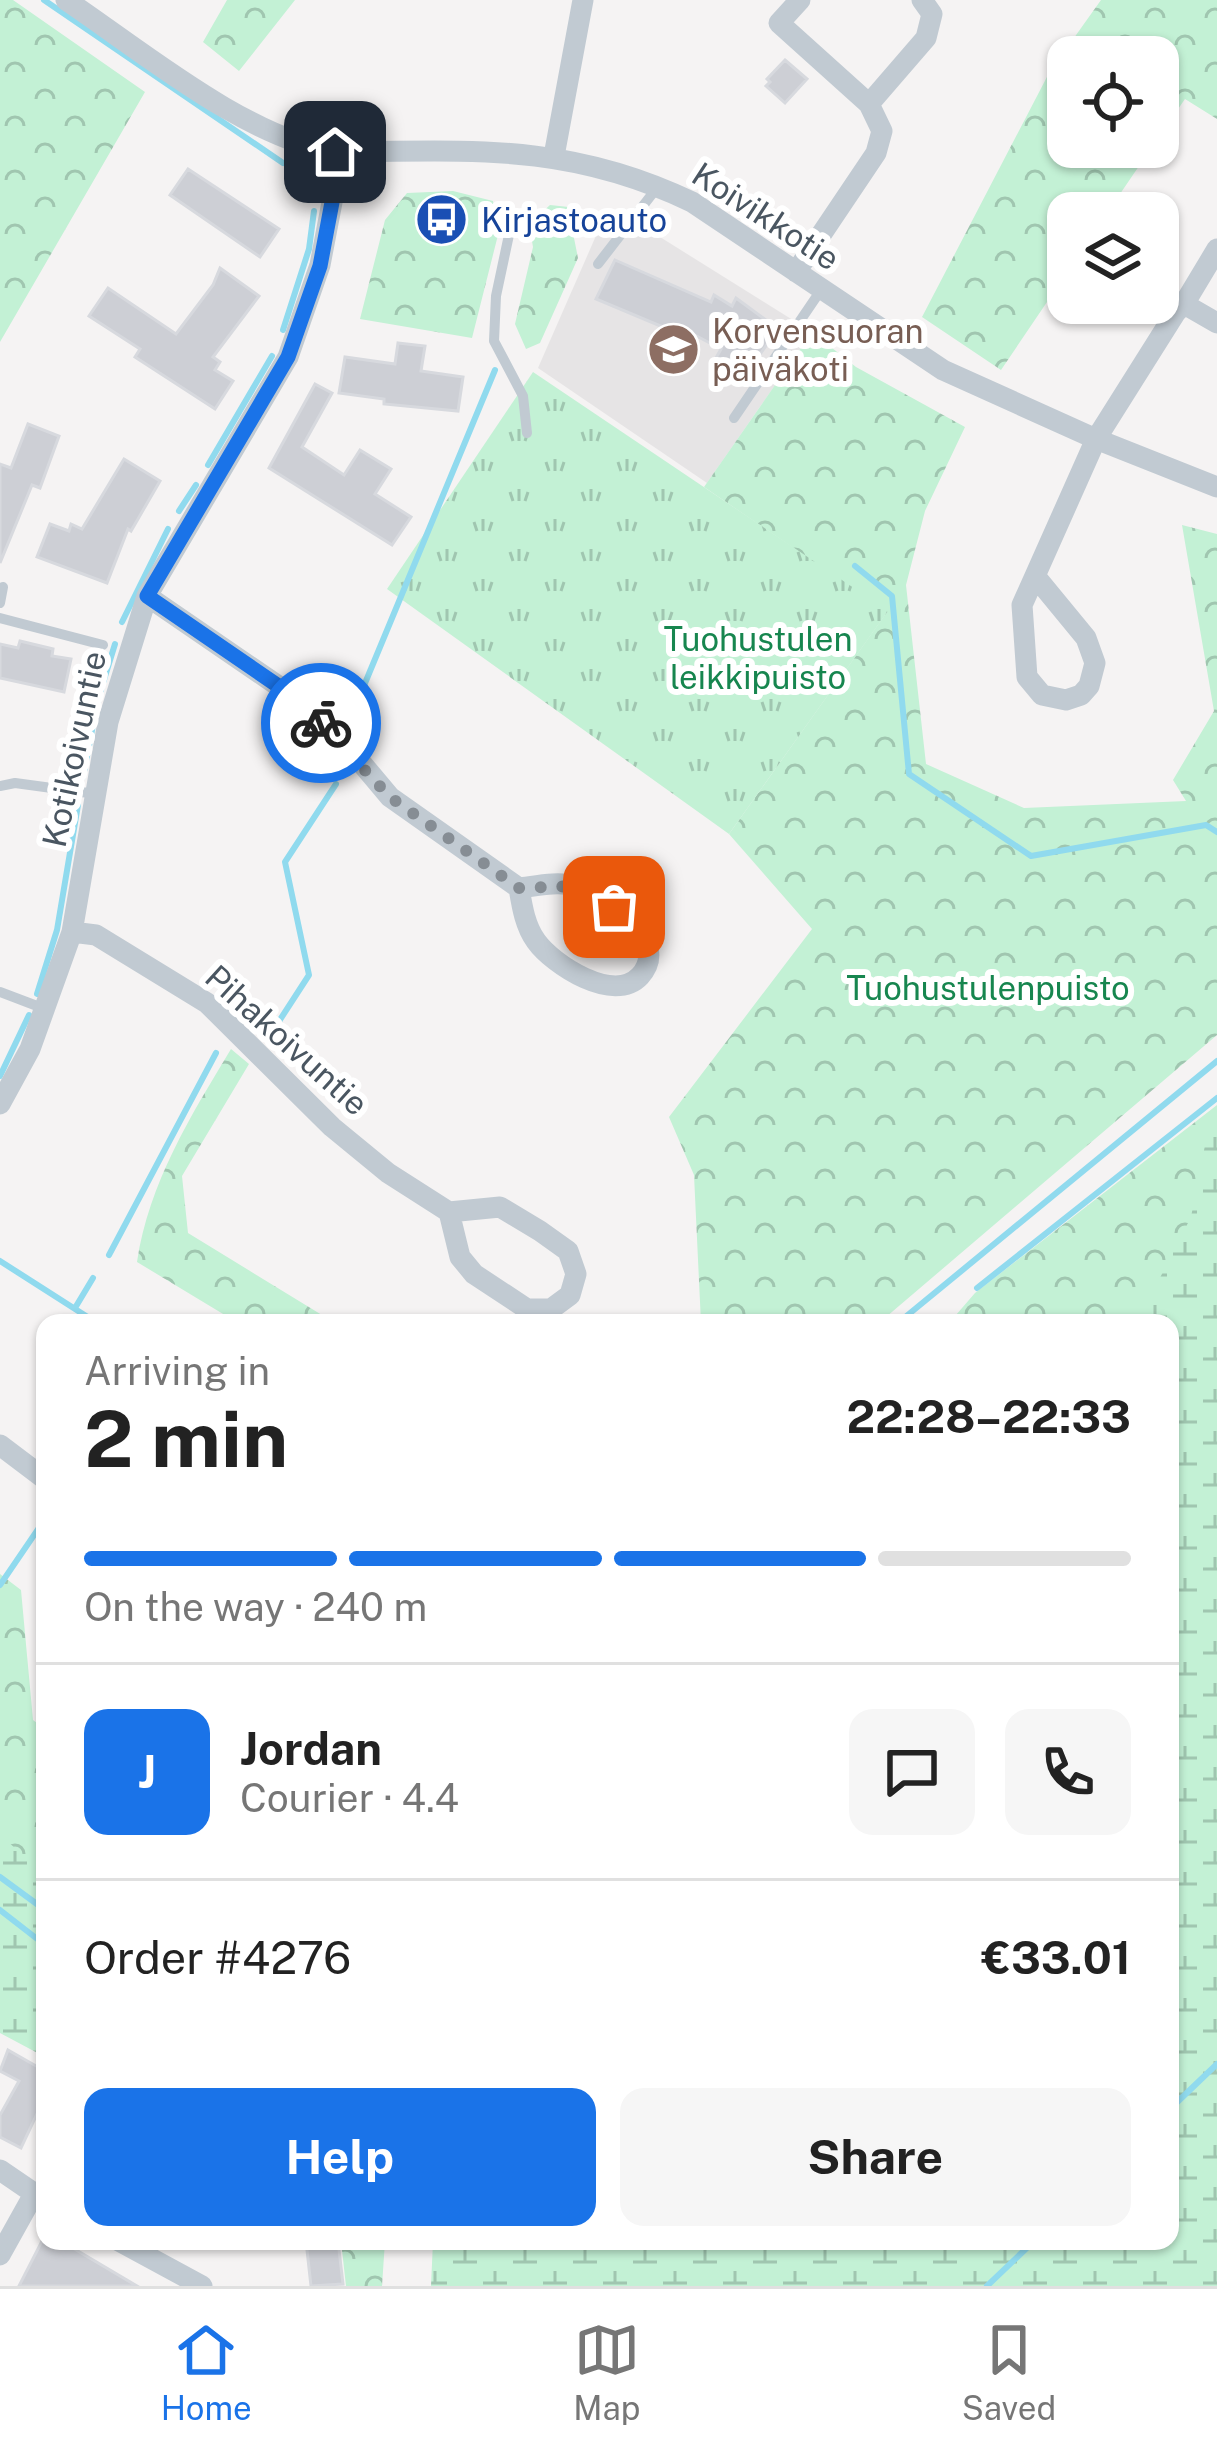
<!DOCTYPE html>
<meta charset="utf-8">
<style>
:root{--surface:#fff;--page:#f6f6f6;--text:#222;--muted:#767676;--line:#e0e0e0;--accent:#1a73e8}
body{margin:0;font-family:"Public Sans",sans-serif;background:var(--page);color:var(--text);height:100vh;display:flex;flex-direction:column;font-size:45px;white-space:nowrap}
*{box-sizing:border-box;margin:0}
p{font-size:39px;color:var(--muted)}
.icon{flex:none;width:66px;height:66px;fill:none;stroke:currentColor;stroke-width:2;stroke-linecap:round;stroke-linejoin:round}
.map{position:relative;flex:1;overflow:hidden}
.panel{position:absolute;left:36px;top:1314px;width:1143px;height:936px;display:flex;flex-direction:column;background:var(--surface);border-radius:24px;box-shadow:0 3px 9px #0004}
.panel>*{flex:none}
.tools{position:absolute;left:1047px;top:36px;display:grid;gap:24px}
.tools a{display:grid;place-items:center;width:132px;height:132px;border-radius:24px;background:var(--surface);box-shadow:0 3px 9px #0004;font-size:60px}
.pin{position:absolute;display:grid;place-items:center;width:102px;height:102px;color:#fff;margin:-51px;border-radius:24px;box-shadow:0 6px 18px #0006}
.courier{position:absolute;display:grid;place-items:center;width:120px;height:120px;margin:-60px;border:9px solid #1a73e8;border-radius:50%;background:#fff;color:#222;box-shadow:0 3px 15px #0007}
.overview em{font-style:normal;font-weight:700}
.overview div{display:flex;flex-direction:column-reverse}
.overview{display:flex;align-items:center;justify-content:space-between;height:204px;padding:0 48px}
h1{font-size:78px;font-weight:700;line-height:90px}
.bar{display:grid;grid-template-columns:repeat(4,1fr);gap:18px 12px;align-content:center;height:144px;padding:0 48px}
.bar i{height:15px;border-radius:9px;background:var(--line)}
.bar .on{background:var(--accent)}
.bar p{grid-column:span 4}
.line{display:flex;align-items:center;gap:30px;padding:0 48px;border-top:3px solid var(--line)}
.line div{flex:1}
.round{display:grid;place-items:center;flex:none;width:126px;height:126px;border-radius:24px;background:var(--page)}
.button{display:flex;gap:24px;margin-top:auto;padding:24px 48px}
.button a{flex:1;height:138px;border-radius:24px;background:var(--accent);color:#fff;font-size:48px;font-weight:700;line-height:138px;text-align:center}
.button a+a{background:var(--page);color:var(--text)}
.tab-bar{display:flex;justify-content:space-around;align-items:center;height:168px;border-top:3px solid var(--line);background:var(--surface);font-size:33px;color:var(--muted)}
.tab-bar a{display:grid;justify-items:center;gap:6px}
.tab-bar .on{color:var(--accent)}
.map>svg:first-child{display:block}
.education{fill:#e6e4e5}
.forest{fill:url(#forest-crowns)}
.wetland{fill:url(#wetland-marsh)}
.park{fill:url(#park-tufts)}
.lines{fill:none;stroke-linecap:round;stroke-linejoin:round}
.stream{stroke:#90daee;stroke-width:6}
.building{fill:#cdcfd5;stroke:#d7d9de;stroke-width:3}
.lane{stroke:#c1cad2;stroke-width:10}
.street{stroke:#c1cad2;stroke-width:21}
.done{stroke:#868d94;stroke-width:12;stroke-dasharray:0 21.6}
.route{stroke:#1a73e8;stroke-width:15}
.labels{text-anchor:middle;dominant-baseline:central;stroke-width:12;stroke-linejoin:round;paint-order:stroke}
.street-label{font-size:33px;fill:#4a5661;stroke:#fff}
.transit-label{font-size:33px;fill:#164399;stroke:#fff;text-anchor:start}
.education-label{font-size:33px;fill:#785e54;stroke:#fff;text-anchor:start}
.park-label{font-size:33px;fill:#17864f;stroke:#fff}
</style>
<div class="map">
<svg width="1217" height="2286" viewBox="0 0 1217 2286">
<defs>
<pattern id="forest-crowns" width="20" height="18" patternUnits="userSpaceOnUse" patternTransform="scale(3)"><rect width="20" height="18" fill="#c3f1d5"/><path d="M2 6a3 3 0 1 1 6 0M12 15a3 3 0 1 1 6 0" fill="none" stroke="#a0c6b0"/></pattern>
<pattern id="wetland-marsh" width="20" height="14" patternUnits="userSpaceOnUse" patternTransform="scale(3)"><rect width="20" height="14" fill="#c3f1d5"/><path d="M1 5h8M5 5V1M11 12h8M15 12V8" fill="none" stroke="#a0c6b0"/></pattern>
<pattern id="park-tufts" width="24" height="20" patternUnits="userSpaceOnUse" patternTransform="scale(3)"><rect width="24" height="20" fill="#c3f1d5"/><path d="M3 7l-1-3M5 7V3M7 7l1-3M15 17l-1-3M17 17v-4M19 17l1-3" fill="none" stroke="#a0c6b0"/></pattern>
</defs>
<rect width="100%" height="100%" fill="#f5f3f3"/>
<!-- education -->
<path class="education" d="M606,213L652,232L812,332L707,483L538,368Z"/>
<!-- forest -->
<path class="forest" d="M0,0H13L145,92L0,342Z
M227,0H295L239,71L203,42Z
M1101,0H1217V119L1185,99L1158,138V57H1068V147H1152L1107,213H1068V271L1001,370L922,317L1049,73Z
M453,191L493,201L498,235L472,338L360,319L385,220L407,193Z
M550,205L578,208L573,233L578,258L540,343L526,349L515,324L533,247L529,224Z
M812,332L856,367L965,427L925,511L906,585L926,764L1024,808L1186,801L1173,780L1214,711L1182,525L1217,534V1035L879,1323H701L694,1175L669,1117L812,929L729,834L887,612L704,487Z
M231,1049L249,1064L182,1176L188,1233L335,1323H238L137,1262C149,1183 190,1117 231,1049Z
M1217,1105V1456L1170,1323H949L975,1293Z
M0,1574L21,1590L33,1720L45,1729V1899L0,1865Z
M341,2241H385L382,2286H346Z"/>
<!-- wetland -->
<path class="wetland" d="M1217,1121V2286H431L433,2241H1170V1323H1137L1191,1217L1208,1130Z
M0,1835L45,1874V2057L0,2033Z"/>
<!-- park -->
<path class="park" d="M533,372L888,611L729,834L387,589Z"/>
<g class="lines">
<!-- stream -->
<path class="stream" d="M44,0L283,163
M307,175L319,182
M283,330L309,249L314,211
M208,465L272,356
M179,511L196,485
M855,566L892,596L909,774L1031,856L1206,825L1217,832
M122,622L168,529
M346,729L495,370
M83,777L98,699L115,644
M37,994L57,930L78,805
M274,1029L309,975L285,862L336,784
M0,1076L29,1015
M109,1255L216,1053
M0,1261L97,1323
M977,1288L1217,1098
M75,1308L93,1278
M898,1323L1217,1061
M0,1585L45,1519
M0,1877L45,1910
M0,1910L45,1945
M1170,2109L1217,2064
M987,2286L1034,2241"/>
</g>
<!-- building -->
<path class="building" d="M785,60L807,79L785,103L766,86L770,82L767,79Z
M188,169L279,229L260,257L170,195Z
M615,260L711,302L714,295L732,306L736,298L778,329L741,381L712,365L721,349L691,333L689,338L596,299Z
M220,268L259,296L213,357L220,362L215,370L233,381L215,409L135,357L140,349L89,316L108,288L176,334L213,285Z
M398,343L425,346L421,371L463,377L458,411L384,404V399L339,393L345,357L395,364Z
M315,384L332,393L302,447L344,475L360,450L391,469L375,494L411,517L392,545L269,468Z
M28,424L59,436L40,488L32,485L0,563V464L11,468Z
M124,459L160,481L131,531L128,529L107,583L37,557L50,524L69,531L71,524L82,529Z
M20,641L53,649L52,656L71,659L64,692L0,678V644L18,648Z
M8,2050L45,2071V2097L21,2148L0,2137V2115L19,2081L0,2071Z
M42,2241H61L137,2286H19Z
M306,2241H338L343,2284L311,2286Z"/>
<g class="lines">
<!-- lane -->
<path class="lane" d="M513,216L496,296L494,341L523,396L527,433
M598,264L656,189
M734,418L821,290
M0,603L3,587
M0,618L103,645
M0,786L15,783L96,794
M0,992L45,1009"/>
<!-- street -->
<path class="street" d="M66,0C142,51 246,138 335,152C469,151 567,142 692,202L943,370L1096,439L1217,487
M869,104L926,38L932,14L922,0
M554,156L583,0
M796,272L876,153L882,131L869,104L779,23L800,0
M1184,304L1217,249
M1035,576L1086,638L1095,663L1089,686L1081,695L1066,700L1042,695L1027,677L1022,605L1035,576L1096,439L1176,312L1184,304L1217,323
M147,596L290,694L353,753L390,797L519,888C522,906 525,926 536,941C553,965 614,1004 640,976C673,940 605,895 575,886C558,881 536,886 519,888
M72,932L96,935L207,1003L332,1127L388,1173L449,1212L460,1257L474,1274L527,1309H551L570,1295L576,1274L568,1251L540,1231L500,1207L449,1212
M0,1104L30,1049L72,932L108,722L147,596L288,357L320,265L333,197L335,152
M0,1445L45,1479
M0,2170L44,2200
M119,2241L202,2286
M0,2255L34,2194"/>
</g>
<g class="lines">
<!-- done -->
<path class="done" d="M321,723L390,797L519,888L574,886L614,907"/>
<!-- route -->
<path class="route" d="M321,723L290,694L147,596L288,357L320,266L333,197L335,152"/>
</g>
<!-- icons -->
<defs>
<symbol id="bus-disc" viewBox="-11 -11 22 22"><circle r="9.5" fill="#1a4fb4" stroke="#fff"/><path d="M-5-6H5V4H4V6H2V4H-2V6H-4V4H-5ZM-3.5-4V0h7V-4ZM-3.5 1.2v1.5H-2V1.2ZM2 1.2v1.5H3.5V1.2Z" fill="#fff"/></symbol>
<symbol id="school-disc" viewBox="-11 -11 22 22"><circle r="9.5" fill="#8d6e63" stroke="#fff"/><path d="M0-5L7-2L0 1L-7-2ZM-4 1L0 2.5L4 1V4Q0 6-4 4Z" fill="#fff"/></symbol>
</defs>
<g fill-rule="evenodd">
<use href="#bus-disc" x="412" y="190" width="59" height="59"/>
<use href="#school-disc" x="644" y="320" width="59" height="59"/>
</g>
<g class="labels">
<!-- street labels -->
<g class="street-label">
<text transform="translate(766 216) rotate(33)">Koivikkotie</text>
<text transform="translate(74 749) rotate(-78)">Kotikoivuntie</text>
<text transform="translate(287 1040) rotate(42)">Pihakoivuntie</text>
</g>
<!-- transit labels -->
<g class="transit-label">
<text x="481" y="220">Kirjastoauto</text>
</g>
<!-- education labels -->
<g class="education-label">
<text x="712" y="331">Korvensuoran<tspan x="712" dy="38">päiväkoti</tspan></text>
</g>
<!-- park labels -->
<g class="park-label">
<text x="758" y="639">Tuohustulen<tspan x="758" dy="38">leikkipuisto</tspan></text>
<text x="988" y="988">Tuohustulenpuisto</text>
</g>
</g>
</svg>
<div class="tools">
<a><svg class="icon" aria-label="locate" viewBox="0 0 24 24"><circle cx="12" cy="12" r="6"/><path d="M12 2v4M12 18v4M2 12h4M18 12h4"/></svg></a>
<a><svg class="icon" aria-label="layers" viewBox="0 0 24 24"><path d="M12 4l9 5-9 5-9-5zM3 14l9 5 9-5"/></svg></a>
</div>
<div class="pin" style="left:614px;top:907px;background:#ea580c"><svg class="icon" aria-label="bag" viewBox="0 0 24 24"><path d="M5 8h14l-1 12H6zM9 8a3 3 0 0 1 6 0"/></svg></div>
<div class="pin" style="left:335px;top:152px;background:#1f2937"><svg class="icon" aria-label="home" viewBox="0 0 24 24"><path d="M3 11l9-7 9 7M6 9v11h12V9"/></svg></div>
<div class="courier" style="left:321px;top:723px"><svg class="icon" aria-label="bike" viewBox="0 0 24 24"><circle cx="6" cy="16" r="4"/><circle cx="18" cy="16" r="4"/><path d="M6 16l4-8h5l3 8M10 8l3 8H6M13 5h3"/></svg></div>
<section class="panel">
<div class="overview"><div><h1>2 min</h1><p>Arriving in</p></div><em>22:28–22:33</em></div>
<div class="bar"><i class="on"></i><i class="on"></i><i class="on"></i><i></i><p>On the way · 240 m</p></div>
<div class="line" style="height:216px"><b class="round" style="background:var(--accent);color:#fff">J</b><div><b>Jordan</b><p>Courier · 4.4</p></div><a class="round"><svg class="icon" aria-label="chat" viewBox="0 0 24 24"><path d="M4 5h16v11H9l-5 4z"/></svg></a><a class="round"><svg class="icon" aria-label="phone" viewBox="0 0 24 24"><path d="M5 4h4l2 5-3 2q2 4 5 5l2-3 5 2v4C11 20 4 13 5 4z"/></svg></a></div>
<div class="line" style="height:156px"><div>Order #4276</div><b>€33.01</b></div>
<div class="button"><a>Help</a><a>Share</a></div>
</section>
</div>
<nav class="tab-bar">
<a class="on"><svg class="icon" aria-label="home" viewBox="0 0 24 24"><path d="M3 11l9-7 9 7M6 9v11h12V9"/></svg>Home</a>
<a><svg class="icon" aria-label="map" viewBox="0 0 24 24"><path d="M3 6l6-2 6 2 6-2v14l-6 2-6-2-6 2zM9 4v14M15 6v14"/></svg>Map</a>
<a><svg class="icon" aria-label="saved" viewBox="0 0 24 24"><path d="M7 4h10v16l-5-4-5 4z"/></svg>Saved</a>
</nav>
